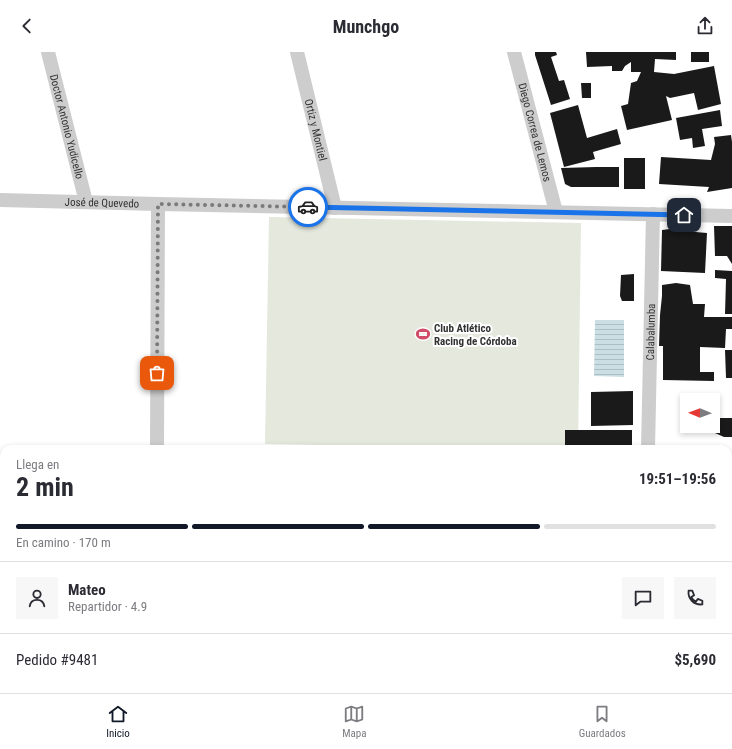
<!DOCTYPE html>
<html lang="es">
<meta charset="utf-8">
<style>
:root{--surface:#fff;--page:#f7f7f7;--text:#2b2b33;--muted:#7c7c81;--line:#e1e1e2;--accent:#111827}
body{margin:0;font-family:"Roboto Condensed",sans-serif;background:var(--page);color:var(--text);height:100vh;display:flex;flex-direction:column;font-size:15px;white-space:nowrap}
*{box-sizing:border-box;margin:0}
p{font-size:13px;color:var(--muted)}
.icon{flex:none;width:22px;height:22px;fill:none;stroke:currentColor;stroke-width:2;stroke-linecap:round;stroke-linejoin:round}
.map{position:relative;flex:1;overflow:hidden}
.details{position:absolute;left:0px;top:393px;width:732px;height:248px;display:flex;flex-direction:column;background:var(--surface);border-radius:12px 12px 0 0;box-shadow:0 2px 6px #0003}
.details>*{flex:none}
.needle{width:26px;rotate:271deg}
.buttons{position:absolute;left:680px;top:341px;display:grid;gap:8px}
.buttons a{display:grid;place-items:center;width:40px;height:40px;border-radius:0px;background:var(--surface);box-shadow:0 2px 6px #0003;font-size:20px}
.pin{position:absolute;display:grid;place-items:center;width:34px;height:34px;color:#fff;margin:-17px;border-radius:8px;box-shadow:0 2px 6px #0006}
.courier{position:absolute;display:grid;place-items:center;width:40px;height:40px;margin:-20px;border:3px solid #1a73e8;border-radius:50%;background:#fff;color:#222;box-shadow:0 1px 5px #0007}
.headline em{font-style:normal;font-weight:700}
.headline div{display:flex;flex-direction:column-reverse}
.headline{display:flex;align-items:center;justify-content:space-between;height:68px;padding:0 16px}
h1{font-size:26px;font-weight:700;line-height:30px}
.bar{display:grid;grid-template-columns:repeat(4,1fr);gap:6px 4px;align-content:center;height:48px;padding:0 16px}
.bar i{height:5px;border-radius:3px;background:var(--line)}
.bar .active{background:var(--accent)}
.bar p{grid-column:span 4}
.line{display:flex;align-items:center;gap:10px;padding:0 16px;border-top:1px solid var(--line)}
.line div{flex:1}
.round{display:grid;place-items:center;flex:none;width:42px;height:42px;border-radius:0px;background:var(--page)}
header{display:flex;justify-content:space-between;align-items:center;height:52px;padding:0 16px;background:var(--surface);font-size:18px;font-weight:700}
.dock{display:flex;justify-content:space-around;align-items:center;height:56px;border-top:1px solid var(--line);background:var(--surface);font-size:11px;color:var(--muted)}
.dock a{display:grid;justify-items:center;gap:2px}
.dock .active{color:var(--accent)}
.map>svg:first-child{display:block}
.grass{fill:#e4e8dd}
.water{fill:url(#water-rules)}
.building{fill:#1a1a1a}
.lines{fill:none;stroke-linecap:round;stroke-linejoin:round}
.minor{stroke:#cdcdcd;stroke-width:14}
.done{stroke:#7a7a7a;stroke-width:4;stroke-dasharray:0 7.2}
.route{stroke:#1a73e8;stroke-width:5}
.labels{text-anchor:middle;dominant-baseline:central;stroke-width:4;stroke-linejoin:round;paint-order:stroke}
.street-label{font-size:11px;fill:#333;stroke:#fff}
.poi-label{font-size:11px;font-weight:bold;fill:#333;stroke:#fff;text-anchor:start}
</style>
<header><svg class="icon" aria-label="back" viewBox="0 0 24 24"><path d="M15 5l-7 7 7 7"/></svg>Munchgo<svg class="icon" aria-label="share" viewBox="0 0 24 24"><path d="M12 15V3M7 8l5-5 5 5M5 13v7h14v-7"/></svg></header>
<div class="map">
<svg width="732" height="641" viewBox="0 0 732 641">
<defs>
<pattern id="water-rules" width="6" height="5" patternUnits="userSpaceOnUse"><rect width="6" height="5" fill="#cadee4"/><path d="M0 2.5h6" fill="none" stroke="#aebfc4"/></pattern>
</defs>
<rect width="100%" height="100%" fill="#fff"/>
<!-- grass -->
<path class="grass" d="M269,165L581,171L578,397L265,392Z"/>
<!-- water -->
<path class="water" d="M595,268H624V325L594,324Z"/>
<!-- building -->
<path class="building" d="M535,0H556L557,3L551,5L559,29L564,28L570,47L551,53L535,3Z
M586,0H676V8L655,7L654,20L674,22L714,14L721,52L698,58L694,41L670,46L666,44L672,68L627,78L621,54L628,52L631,31L637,29L641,20H631V10L625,14L622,19H612V14L587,15Z
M691,0H709V10H691Z
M581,31H591V46H582Z
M578,53L587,86L617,77L621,92L593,100L595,107L564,115L550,61Z
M720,58L722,74L702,77L705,94L693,96L692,86L680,88L676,66Z
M731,83L732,90V136L707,140L709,135L659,132L661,105L711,108L715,92L714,85Z
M624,106H645V137H624Z
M596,115H619V135H571L565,132L561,116Z
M714,174H732V212L727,204H715Z
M670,177L684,179L707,181L705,221L661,219L662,178Z
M715,218L732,219V262H725L726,227L715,226Z
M634,222V249H622L620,244L621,223Z
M676,231L690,233L693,252H705L704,265H732V277H726L725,296L700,295V320H714V329L663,328V294H659L660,263L662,244V233Z
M725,298H732V326H726Z
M633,339V373L591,374V340Z
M715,366H732V385H724L715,381Z
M565,378H632V397H565Z
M728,443H732V526H728Z
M728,626H732V641H707L708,637H728Z
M658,637H700V641H658Z"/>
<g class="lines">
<!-- minor -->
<g class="minor">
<path id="s1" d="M48,0L86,150"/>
<path id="s2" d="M297,0L335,156"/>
<path id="s3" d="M514,0L556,160"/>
<path id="s4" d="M0,148L158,152L732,164"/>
<path d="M157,397L158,152"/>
<path id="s5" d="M648,397L653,162"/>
<path d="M0,420H4"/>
<path d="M728,432H732"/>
<path d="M152,641V637"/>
<path d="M399,641V637"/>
<path d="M647,641V637"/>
</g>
</g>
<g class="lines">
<!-- done -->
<path class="done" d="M157,321L158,152L308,155"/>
<!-- route -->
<path class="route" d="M308,155L684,163"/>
</g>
<!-- icons -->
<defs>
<symbol id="stadium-bare" viewBox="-9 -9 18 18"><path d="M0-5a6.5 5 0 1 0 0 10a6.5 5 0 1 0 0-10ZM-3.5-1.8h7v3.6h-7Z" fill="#d14d69" stroke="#fff" stroke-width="2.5" paint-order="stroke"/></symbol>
</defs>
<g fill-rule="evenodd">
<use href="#stadium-bare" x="413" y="272" width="20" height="20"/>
</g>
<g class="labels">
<!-- street labels -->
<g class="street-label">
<text stroke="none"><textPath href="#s1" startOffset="77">Doctor Antonio Yudicello</textPath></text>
<text stroke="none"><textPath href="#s2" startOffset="80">Ortiz y Montiel</textPath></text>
<text stroke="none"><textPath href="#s3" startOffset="83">Diego Correa de Lemos</textPath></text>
<text stroke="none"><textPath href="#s4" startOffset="102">José de Quevedo</textPath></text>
<text stroke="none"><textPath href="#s5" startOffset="117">Calabalumba</textPath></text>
</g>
<!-- poi labels -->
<g class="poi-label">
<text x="434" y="276">Club Atlético<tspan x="434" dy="13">Racing de Córdoba</tspan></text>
</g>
</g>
</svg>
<div class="buttons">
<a><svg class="needle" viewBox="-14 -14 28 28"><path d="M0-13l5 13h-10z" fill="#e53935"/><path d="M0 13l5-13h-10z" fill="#7c7c81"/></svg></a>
</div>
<div class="pin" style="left:157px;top:321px;background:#ea580c"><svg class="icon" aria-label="bag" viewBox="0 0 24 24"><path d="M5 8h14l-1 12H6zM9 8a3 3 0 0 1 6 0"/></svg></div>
<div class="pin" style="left:684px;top:163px;background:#1f2937"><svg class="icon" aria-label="home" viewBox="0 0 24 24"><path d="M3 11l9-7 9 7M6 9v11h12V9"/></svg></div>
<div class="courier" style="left:308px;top:155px"><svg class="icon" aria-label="car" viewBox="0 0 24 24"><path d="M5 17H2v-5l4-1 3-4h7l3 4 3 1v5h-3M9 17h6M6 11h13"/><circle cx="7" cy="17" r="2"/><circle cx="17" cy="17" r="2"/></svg></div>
<section class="details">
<div class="headline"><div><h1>2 min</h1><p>Llega en</p></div><em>19:51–19:56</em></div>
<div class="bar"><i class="active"></i><i class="active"></i><i class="active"></i><i></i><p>En camino · 170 m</p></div>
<div class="line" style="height:72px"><a class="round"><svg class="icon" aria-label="person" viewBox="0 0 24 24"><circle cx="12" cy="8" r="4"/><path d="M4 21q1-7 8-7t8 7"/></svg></a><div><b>Mateo</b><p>Repartidor · 4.9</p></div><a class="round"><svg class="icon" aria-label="chat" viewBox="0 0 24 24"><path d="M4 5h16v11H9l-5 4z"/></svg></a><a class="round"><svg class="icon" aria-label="phone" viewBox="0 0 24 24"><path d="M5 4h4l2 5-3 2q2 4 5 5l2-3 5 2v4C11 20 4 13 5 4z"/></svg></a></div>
<div class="line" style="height:52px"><div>Pedido #9481</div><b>$5,690</b></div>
</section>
</div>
<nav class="dock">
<a class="active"><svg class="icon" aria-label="home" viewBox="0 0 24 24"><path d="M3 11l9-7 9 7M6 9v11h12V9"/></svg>Inicio</a>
<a><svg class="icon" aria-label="map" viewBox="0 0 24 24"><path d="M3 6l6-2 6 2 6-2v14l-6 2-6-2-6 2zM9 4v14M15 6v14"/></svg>Mapa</a>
<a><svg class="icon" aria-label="saved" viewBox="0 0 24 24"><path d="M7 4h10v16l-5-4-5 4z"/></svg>Guardados</a>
</nav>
